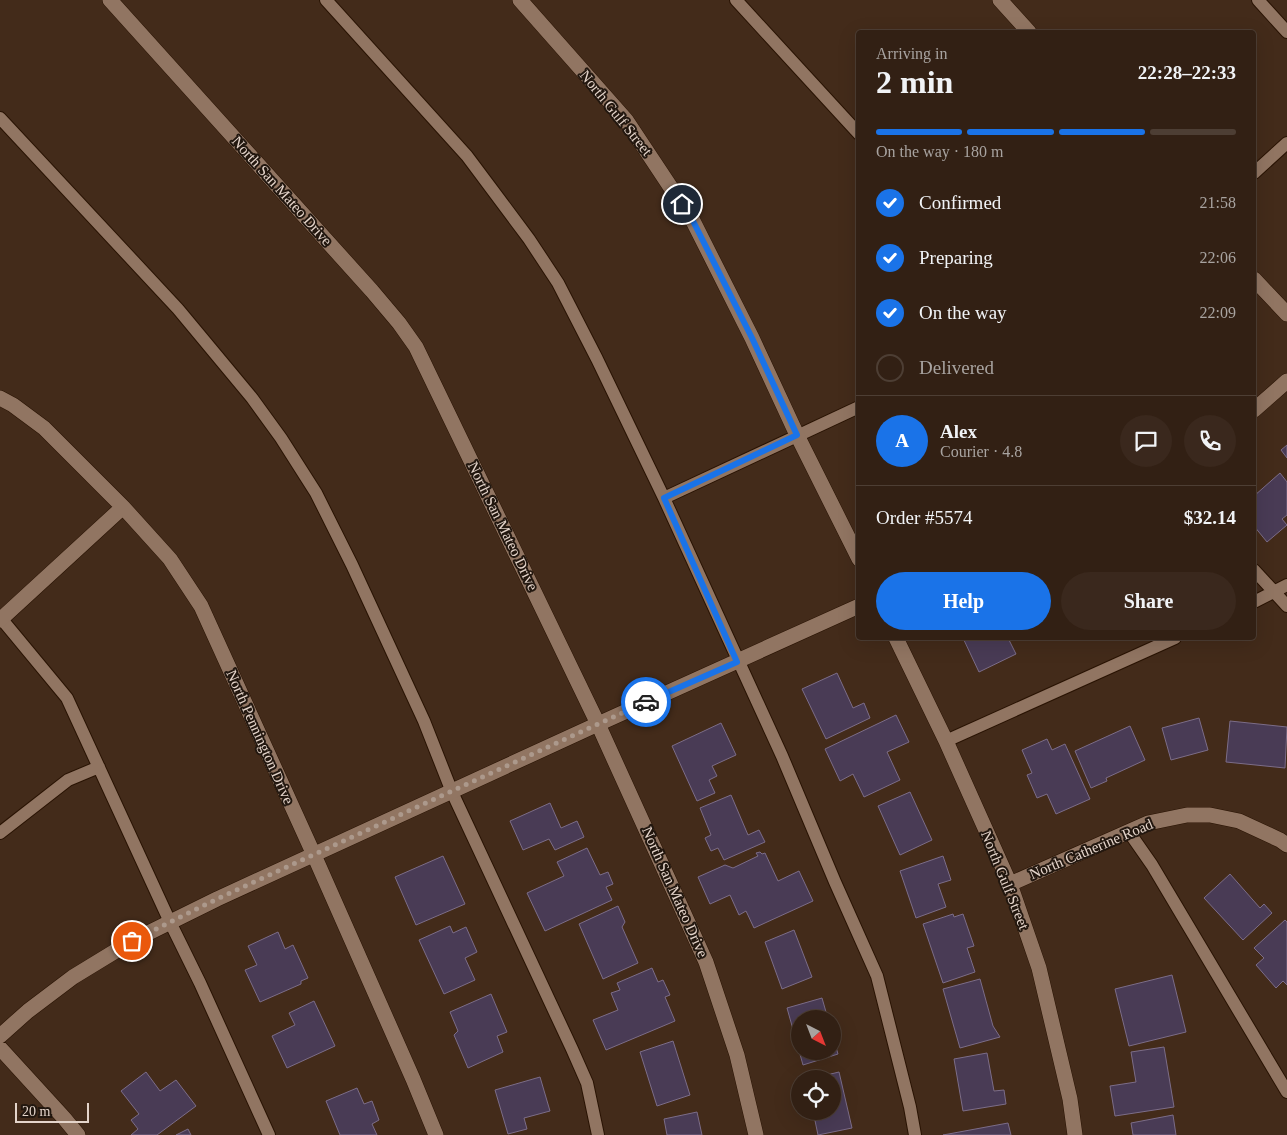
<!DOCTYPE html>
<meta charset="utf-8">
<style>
:root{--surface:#322014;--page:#3a281d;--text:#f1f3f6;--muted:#a8a3a0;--line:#4d3e34;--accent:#1a73e8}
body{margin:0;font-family:Georgia,serif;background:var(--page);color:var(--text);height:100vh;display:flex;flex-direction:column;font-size:19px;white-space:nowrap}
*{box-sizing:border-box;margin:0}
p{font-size:16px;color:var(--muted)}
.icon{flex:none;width:28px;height:28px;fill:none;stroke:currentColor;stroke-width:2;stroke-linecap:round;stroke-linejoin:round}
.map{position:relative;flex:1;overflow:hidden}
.panel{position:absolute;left:856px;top:30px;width:400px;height:610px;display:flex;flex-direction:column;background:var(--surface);border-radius:5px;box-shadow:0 5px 20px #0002,0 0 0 1px var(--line)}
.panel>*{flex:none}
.needle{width:32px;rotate:138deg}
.buttons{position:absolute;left:791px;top:1010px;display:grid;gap:10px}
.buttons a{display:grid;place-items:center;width:50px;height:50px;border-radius:50%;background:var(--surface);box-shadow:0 5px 20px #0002,0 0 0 1px var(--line);font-size:25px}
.scale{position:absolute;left:15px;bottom:12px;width:74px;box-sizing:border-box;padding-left:5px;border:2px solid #e4d4ca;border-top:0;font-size:14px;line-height:18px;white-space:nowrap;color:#e4d4ca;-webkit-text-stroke:4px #22170f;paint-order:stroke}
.pin{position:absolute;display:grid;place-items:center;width:42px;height:42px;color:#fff;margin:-21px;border:2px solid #fff;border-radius:50%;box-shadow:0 1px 5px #0007}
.courier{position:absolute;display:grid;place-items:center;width:50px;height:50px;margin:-25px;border:4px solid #1a73e8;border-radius:50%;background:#fff;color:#222;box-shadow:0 1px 6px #0007}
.head em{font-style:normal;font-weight:600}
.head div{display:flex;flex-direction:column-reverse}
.head{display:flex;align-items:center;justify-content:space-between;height:85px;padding:0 20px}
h1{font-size:32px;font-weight:600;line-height:38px}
.bar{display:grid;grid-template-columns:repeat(4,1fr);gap:8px 5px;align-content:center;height:60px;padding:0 20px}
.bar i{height:6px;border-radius:4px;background:var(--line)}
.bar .current{background:var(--accent)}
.bar p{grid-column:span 4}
.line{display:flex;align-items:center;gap:12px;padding:0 20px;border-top:1px solid var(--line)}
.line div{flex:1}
.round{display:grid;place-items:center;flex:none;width:52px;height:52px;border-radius:26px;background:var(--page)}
ol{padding:0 20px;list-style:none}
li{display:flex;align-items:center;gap:15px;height:55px}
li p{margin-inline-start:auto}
li .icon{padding:5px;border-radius:50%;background:var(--accent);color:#fff;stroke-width:4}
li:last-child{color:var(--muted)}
li i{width:28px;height:28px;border:2px solid var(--line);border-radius:50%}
.primary-button{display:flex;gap:10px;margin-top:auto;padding:10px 20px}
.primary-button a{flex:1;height:58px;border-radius:30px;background:var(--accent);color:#fff;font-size:20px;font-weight:600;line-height:58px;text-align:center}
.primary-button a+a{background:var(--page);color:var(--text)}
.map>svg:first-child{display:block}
.building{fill:#493b55;stroke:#7c6d88}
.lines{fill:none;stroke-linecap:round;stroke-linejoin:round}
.service-casing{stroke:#291303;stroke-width:14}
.minor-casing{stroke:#291303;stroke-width:16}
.service{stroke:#917562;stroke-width:12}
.minor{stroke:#917562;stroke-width:15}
.done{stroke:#ac998c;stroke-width:5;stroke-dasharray:0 9}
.route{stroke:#1a73e8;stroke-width:6}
.labels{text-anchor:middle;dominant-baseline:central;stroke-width:4;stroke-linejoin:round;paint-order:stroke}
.street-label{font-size:15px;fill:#e4d4ca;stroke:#22170f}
</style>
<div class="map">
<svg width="1287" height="1135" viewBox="0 0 1287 1135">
<rect width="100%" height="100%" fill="#432b1a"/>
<!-- building -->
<path class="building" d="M1287,445V458L1281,450Z
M1280,473L1287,482V515L1282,519L1287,525L1267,542L1254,526V496Z
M963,638H1008L1016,654L979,672Z
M837,673L853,708L864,703L870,718L826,739L802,689Z
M896,715L909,742L887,752L900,780L864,797L853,774L840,781L825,749Z
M1199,718L1208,750L1171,760L1162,728Z
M1230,721L1287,727L1285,768L1226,762Z
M721,723L736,755L712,766L717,776L709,780L715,793L697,801L672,746Z
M1130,726L1145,760L1106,778L1107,781L1091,788L1075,751Z
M1047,739L1052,750L1065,744L1090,799L1056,814L1047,794L1037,798L1027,775L1032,773L1022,750Z
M910,792L932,840L900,855L878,806Z
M731,795L748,835L759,830L765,842L724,860L718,848L711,851L705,838L711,835L700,808Z
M550,803L561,828L577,821L584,837L555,850L549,839L523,850L510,821Z
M587,848L600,875L608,872L613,884L606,887L612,900L545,931L527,893L564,876L557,862Z
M760,852L762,854L765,853L778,881L799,871L813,901L754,928L746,911L739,915L730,895L710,904L698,877L725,865L733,868L758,856L756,853Z
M443,856L465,904L416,925L395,877Z
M943,856L951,880L938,884L946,907L916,918L900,871Z
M1230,874L1260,908L1264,904L1272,913L1243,940L1204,898Z
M618,906L625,922L622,927L638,963L603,979L579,924Z
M953,914L954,917L963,914L974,946L967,948L975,972L943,983L923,924Z
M1285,920L1287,922V985L1283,981L1276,988L1256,965L1264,958L1254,948Z
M450,926L453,933L466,927L477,952L465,958L475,980L444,994L419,940Z
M794,930L812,977L782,989L765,942Z
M278,932L285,949L293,945L308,978L301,981V984L260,1002L245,970L257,965L248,946Z
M652,968L658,982L663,980L670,995L665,997L675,1021L606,1050L593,1020L618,1010L611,993L620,990L617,983Z
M1172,975L1186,1032L1129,1046L1115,989Z
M980,979L993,1026L1000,1037L960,1048L943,989Z
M491,994L507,1032L497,1036L503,1052L468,1068L454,1035L458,1031L450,1012Z
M822,998L828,1019H800V1051H832V1034L838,1054L803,1065L787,1008Z
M314,1001L335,1046L287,1068L272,1036L295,1025L289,1013Z
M673,1041L690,1095L657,1106L640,1052Z
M1164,1047L1174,1107L1115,1116L1110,1086L1136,1082L1131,1052Z
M987,1053L994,1091L1004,1090L1006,1104L963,1111L954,1059Z
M146,1072L160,1091L176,1080L196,1106L157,1135H131L138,1129L131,1120L139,1114L121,1091Z
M839,1072L852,1128L818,1135L813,1111H832V1079H810Z
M540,1077L550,1111L524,1118L527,1129L508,1134L495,1090Z
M357,1088L364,1104L372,1101L379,1120L372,1124L377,1135H340L326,1101Z
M697,1112L702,1135H667L664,1119Z
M1173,1115L1176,1135H1133L1131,1123Z
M1008,1123L1011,1135H943Z
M188,1129L191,1135H176Z"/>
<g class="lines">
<defs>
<path id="service" d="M326,0L467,156L529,239L558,283L597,359L664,498L782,756L835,882L877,976L910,1107L915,1135
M736,0L859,134
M1258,0L1287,32
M0,118L178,309L252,398L281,438L316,493L352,565L424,721L452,792L572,1049L587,1083L598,1135
M1254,173L1287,143
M664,498L859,407
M1254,570L1287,606
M1254,602L1287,585
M0,617L67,698L170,922L200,983L269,1135
M946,741L1175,638
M1129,832L1152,865L1287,1092
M0,833L68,780L99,767"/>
<path id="minor" d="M110,0L372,291L399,323L416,347L598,724L706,962L737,1055L756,1135
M520,0L626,120L693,221L752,338L797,435L859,559
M1000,0L1029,32
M1254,279L1287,314
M0,398L13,405L44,428L123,507L170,559L201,606L314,855L413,1079L436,1135
M1254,410L1287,381
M0,620L123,507
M896,638L946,741L1010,884L1039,968L1070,1099L1075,1135
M1010,884L1148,823L1187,815H1210L1239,821L1280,840L1287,845
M0,1036L28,1011L73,977L132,941L217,899L598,724L859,606
M0,1048L64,1118L78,1135"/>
</defs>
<!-- service casing -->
<use href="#service" class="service-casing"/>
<!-- minor casing -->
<use href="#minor" class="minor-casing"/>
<!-- service -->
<use href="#service" class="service"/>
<!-- minor -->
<use href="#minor" class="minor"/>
</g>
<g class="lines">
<!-- done -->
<path class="done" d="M132,941L217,899L646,702"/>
<!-- route -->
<path class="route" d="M646,702L737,662L664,498L797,435L752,338L693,221L682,204"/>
</g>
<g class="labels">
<!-- street labels -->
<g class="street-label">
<text transform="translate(616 113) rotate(51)">North Gulf Street</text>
<text transform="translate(282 191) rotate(48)">North San Mateo Drive</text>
<text transform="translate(503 526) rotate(64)">North San Mateo Drive</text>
<text transform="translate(260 737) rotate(66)">North Pennington Drive</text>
<text transform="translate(1091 849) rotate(-23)">North Catherine Road</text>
<text transform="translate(1005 880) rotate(68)">North Gulf Street</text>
<text transform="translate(675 892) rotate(66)">North San Mateo Drive</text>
</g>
</g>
</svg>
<div class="buttons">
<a><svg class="needle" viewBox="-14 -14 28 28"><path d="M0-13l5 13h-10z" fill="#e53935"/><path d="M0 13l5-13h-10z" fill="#a8a3a0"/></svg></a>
<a><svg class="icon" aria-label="locate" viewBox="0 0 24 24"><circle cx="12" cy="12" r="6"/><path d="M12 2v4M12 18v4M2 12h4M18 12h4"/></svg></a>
</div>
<div class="scale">20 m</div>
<div class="pin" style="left:132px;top:941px;background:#ea580c"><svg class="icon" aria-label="bag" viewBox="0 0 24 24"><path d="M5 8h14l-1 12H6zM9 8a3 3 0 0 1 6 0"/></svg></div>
<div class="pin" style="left:682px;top:204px;background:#1f2937"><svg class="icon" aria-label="home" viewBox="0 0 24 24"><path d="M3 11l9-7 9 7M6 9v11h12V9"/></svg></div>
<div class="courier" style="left:646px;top:702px"><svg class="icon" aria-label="car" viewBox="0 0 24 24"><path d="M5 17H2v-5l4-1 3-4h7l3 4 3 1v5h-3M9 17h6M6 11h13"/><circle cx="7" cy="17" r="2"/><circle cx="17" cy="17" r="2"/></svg></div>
<section class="panel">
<div class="head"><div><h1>2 min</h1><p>Arriving in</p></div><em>22:28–22:33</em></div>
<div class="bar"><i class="current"></i><i class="current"></i><i class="current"></i><i></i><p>On the way · 180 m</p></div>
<ol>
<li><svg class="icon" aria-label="check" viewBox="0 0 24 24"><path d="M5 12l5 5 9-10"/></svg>Confirmed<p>21:58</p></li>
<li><svg class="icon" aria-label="check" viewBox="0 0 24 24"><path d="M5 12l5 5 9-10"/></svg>Preparing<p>22:06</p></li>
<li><svg class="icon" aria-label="check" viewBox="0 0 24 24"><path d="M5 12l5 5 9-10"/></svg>On the way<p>22:09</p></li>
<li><i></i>Delivered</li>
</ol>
<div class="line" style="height:90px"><b class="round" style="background:var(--accent);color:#fff">A</b><div><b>Alex</b><p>Courier · 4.8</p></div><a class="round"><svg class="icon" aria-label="chat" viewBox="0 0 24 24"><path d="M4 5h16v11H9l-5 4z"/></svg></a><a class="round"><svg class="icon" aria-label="phone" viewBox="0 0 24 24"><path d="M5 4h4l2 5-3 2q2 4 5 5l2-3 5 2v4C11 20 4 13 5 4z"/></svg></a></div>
<div class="line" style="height:65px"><div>Order #5574</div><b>$32.14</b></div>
<div class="primary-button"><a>Help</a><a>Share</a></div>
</section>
</div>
